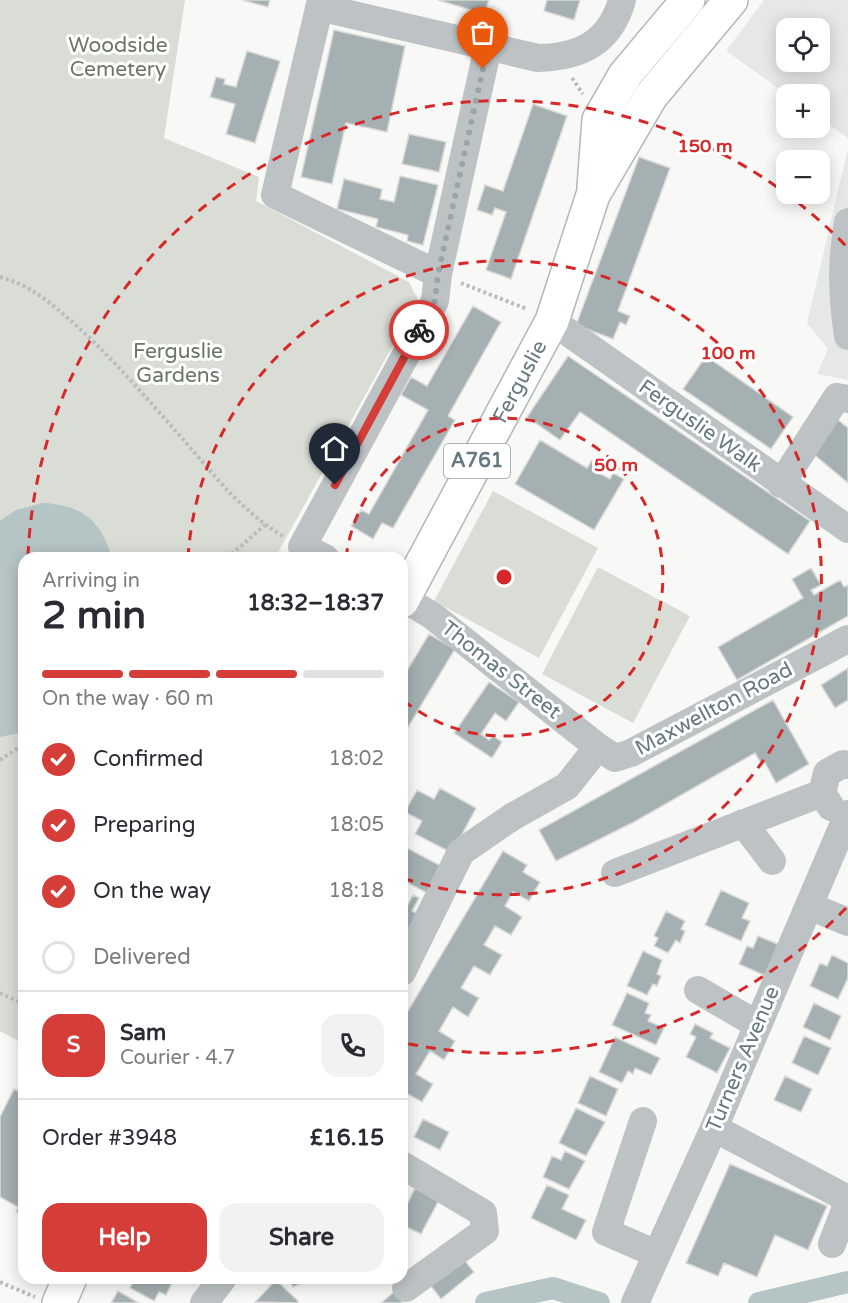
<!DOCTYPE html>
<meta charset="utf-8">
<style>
:root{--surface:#fff;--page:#f2f2f3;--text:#2b2b33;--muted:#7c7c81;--line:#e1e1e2;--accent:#d53d39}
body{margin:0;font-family:"Varela Round",sans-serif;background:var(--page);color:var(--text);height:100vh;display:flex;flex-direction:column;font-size:22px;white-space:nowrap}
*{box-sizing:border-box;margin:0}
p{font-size:20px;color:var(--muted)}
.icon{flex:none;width:33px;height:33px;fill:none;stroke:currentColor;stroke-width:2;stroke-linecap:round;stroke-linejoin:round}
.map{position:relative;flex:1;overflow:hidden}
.details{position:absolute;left:18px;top:552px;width:390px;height:732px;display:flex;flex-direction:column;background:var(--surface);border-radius:18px;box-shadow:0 3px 15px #0003}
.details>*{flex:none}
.controls{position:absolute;left:776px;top:18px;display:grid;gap:12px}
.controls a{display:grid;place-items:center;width:54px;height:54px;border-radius:12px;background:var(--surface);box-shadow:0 3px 15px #0003;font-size:30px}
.pin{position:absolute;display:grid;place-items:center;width:51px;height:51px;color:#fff;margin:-62px -26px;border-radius:50% 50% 50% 0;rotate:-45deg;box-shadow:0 0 6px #0007}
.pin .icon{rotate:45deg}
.courier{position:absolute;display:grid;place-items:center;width:60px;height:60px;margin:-30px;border:4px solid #d53d39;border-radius:50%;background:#fff;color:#222;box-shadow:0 2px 8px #0007}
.summary em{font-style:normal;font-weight:700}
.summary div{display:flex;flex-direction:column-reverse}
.summary{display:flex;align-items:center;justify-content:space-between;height:102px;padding:0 24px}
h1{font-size:39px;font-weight:700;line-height:45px}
.bar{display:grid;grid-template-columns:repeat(4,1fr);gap:9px 6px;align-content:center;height:72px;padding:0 24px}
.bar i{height:8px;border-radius:4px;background:var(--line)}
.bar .selected{background:var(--accent)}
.bar p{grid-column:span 4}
.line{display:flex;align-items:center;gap:15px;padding:0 24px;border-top:2px solid var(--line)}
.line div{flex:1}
.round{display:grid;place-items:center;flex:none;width:63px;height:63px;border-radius:18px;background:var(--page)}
ol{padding:0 24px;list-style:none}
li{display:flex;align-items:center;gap:18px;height:66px}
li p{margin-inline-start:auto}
li .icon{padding:6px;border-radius:50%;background:var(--accent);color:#fff;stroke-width:4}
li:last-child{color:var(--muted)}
li i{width:33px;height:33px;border:3px solid var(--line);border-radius:50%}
.primary-button{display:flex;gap:12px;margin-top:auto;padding:12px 24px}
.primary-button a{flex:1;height:69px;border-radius:18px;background:var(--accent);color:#fff;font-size:24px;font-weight:700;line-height:69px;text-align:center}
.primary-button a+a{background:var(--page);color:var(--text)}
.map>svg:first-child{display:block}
.built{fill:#e6e8e7;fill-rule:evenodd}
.green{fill:#daddd6}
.water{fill:#b5c4c5}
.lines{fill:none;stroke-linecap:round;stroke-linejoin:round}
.canal{stroke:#b5c4c5;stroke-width:22}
.building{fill:#a5b0b3;stroke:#dadad8;stroke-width:1.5}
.major-casing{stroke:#b1b8ba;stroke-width:36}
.path{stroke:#b8bcbe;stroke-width:4;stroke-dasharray:3 3;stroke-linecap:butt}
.minor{stroke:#bdc3c5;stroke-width:28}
.major{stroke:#fff;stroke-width:33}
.done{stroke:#99a5a9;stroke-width:6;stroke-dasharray:0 10.8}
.route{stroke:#d53d39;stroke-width:8}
.ring{fill:none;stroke:#d62828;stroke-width:3;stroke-dasharray:10 8}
.labels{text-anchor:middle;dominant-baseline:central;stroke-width:6;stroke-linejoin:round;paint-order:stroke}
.shield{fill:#fff;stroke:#94a1a5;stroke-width:1.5}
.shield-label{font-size:20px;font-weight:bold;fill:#66797f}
.park-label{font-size:21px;fill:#6b7764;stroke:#fff}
.street-label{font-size:21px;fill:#66797f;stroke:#fff}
.centre{fill:#d62828;stroke:#fff;stroke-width:3}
.ring-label{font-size:18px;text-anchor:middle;font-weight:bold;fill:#d62828;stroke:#fff;stroke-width:6;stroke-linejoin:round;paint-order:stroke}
</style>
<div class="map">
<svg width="848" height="1303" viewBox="0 0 848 1303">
<rect width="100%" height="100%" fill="#f8f8f6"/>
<!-- built -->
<path class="built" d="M764,0H848V138L819,117V94H787L726,51ZM786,28H819V62H786Z
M848,148V380L817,374L828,349L807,323Z"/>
<!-- green -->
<path class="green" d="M0,0H185L164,138L259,177L256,201L409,282L418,300L275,558H24V1044L0,1031Z
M493,491L598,548L539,658L434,601Z
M598,567L690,616L633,723L542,674Z"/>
<!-- water -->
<path class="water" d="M43,503C82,505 101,520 112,558H24V732L0,737V521L16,510Z"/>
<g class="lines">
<!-- canal -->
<path class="canal" d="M486,1303L553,1288L599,1303
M759,1303L848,1282"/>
</g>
<!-- building -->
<path class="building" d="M242,0H270L268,7Z
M438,0H489L484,14Z
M547,0H580L574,20L544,11Z
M334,30L405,46L387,132L346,123L332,184L301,177Z
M247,51L280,61L255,143L226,134L235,104L210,97L216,77L225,79L224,84L236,87Z
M533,104L567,116L511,279L486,270L506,212L495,208L492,215L477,210L485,185L503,191Z
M409,134L446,142L439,172L402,164Z
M639,157L670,168L618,311L630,316L626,325L620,322L613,339L576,325Z
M400,176L438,185L423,245L407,241L408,235L376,227L378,219L337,209L344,179L382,189L380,199L394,202Z
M473,306L501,322L448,416L455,420L393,528L382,523L373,539L351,526L361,510L369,514L428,410L401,395L411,377L427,386Z
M568,356L810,521L788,554L580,412L560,440L527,417Z
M706,356L793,417L771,449L683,389Z
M838,420L848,428V483L811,452Z
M540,440L587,468L592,460L605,467L601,474L610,479L613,473L624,479L594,530L515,484Z
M811,568L821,585L811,590L814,595L840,580L844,587L848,585V616L737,680L718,647L803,598L792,579Z
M429,634L455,649L402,737V679Z
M848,668V700L835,708L821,685Z
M489,682L519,702L506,721L495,713L481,734L489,740L493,736L502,742L492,758L454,733Z
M773,700L809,764L776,783L765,763L762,765L755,753L634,822L556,861L539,830Z
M440,788L476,808L452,853L415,834L422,821L405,812L417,790L434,799Z
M407,848L443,867L429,894L402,880V857Z
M503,851L527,865L523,872L540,882L529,901L513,892L505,906L522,917L511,935L495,926L484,945L502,955L490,975L474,966L461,988L479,998L468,1017L453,1007L439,1031L455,1041L444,1060L430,1051L416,1074L433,1084L422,1102L404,1092L402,1095V1021Z
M721,890L749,903L742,918L750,921L741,941L705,925Z
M413,895L419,898L412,911L423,917L414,934L406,930L402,938V906L406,908Z
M666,911L685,921L681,929L685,931L680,943L676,940L668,953L654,946L658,938L654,936Z
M758,936L780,945L766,976L739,964L747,946L753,948Z
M643,951L662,960L657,974L661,976L657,986L653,984L647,995L627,986Z
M832,955L848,963V978L838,999L810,986L820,963L827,966Z
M627,993L649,1003L645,1013L651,1015L648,1021L664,1028L656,1045L612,1025Z
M814,1003L841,1016L830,1040L803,1027Z
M695,1024L713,1033L710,1038L730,1048L717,1073L686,1057L696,1037L690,1034Z
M804,1036L831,1048L818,1075L792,1063Z
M615,1037L660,1058L651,1075L635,1068L633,1074L628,1071L622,1083L599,1072Z
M590,1076L618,1089L606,1116L578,1103Z
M785,1076L812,1089L801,1112L774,1100Z
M14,1089L24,1094V1216L16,1212L18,1207L0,1197V1117Z
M576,1108L605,1122L586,1156L559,1143Z
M423,1119L449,1132L440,1150L414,1137Z
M565,1151L585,1161L569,1189L543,1177L552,1156L561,1160Z
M730,1164L827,1206L808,1250L775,1235L757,1277L724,1263L718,1276L686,1263Z
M547,1185L569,1195L562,1209L586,1220L576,1240L531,1218Z
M415,1188L439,1200L421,1234L402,1225V1215Z
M460,1255L474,1272L441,1299L427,1281Z
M135,1278H162L172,1283L166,1295L159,1292L154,1301L130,1288Z
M289,1278H313L293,1287Z
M276,1280L298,1301L297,1303L255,1302Z
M118,1291L139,1303H111Z
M394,1292L403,1303H381Z"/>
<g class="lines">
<defs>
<g id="major">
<path d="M594,187L599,120L625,75L688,0"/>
<path id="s1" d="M402,601L552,321L593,195L651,96L731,0"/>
<path d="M59,1303L70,1278"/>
</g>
</defs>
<!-- major casing -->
<use href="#major" class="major-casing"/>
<!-- path -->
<path class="path" d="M572,78L583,94
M0,277C28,284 48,301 69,319C112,357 150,402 188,445C217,479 244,513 283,536
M461,283L527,309
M227,558L265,525
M0,760L24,744
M0,993L24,1004
M0,1282L35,1297"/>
<!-- minor -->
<path class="minor" d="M321,0L275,195L438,274
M319,7L538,58C580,57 610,43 622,0
M848,222C841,263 842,294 848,336
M552,321L848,529
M781,484L837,397L848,399
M325,558L302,547L435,301L438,274L488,47
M402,597L434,617L598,747
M831,807L822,793L827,773L843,764L848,765
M743,823L772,861
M615,873L822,793
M809,906L848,922
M402,972L461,852L512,817L567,786L598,747L615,758L631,753L848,639
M698,990L758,1025
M643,1121L606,1232L657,1254
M714,1128L848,1199
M402,1165L483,1213L485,1231L406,1288
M832,1244L848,1202
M204,1303L223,1278
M635,1303L714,1128L848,814"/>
<!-- major -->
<use href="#major" class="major"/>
</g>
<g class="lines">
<!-- done -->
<path class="done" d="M419,330L435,301L438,274L483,69"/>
<!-- route -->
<path class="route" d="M335,485L419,330"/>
</g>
<!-- distance rings -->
<g class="ring">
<path d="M346 558A159 159 0 1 1 403 700"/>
<path d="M188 558A317 317 0 1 1 403 878"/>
<path d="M846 908A476 476 0 0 1 405 1043M28 556A476 476 0 0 1 846 246"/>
</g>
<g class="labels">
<!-- shield labels -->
<rect class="shield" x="444" y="444" width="66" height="34" rx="4.5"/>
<g class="shield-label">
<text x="477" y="461">A761</text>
</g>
<!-- park labels -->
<g class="park-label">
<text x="118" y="45">Woodside<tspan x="118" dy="24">Cemetery</tspan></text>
<text x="178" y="351">Ferguslie<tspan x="178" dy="24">Gardens</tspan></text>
</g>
<!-- street labels -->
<g class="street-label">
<text stroke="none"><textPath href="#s1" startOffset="249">Ferguslie</textPath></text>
<text transform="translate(700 426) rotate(35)">Ferguslie Walk</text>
<text transform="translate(501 670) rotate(38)">Thomas Street</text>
<text transform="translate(714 709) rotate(-28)">Maxwellton Road</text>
<text transform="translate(743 1059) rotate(-67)">Turners Avenue</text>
</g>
</g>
<circle cx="504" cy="577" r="9" class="centre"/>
<g class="ring-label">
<text x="705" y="152">150 m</text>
<text x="728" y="359">100 m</text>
<text x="616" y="471">50 m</text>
</g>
</svg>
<div class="controls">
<a><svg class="icon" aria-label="locate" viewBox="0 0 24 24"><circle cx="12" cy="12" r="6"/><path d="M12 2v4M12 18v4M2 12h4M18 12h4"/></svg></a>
<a>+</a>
<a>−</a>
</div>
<div class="pin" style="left:483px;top:69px;background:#ea580c"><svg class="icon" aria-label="bag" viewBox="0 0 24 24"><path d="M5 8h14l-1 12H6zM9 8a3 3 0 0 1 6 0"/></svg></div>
<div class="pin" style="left:335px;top:485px;background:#1f2937"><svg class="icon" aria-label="home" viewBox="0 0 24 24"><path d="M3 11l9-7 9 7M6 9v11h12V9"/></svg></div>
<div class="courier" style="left:419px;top:330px"><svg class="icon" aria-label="bike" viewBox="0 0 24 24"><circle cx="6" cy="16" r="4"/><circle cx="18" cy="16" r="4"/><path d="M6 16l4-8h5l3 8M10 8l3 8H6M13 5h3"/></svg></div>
<section class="details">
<div class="summary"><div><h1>2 min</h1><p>Arriving in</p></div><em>18:32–18:37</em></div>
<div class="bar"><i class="selected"></i><i class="selected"></i><i class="selected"></i><i></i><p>On the way · 60 m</p></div>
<ol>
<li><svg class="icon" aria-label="check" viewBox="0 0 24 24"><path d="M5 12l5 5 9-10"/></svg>Confirmed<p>18:02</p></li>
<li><svg class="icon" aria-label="check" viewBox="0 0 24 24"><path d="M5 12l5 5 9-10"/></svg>Preparing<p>18:05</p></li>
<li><svg class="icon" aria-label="check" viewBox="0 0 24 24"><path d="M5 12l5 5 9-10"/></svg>On the way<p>18:18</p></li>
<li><i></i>Delivered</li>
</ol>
<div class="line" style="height:108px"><b class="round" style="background:var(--accent);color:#fff">S</b><div><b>Sam</b><p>Courier · 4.7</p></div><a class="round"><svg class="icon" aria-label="phone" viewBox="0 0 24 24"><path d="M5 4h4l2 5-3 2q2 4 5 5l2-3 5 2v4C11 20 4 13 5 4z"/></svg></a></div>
<div class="line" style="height:78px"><div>Order #3948</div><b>£16.15</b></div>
<div class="primary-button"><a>Help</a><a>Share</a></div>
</section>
</div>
